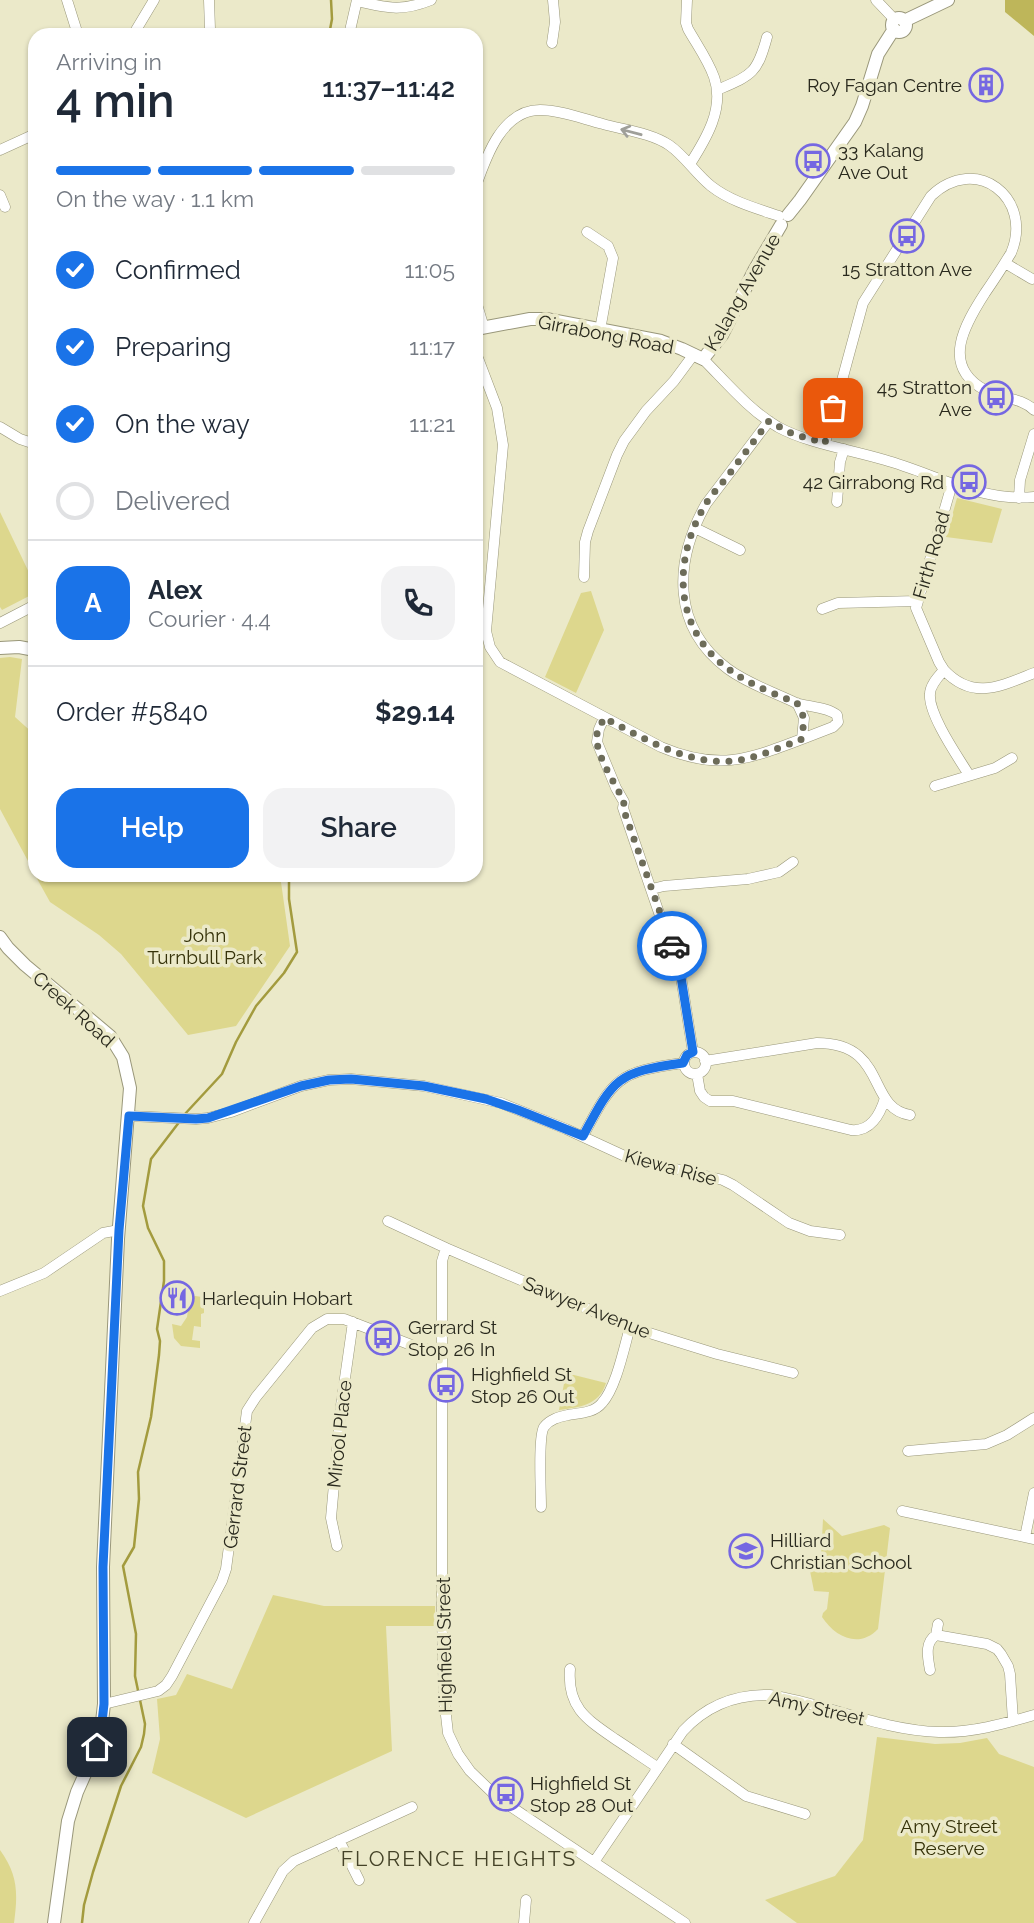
<!DOCTYPE html>
<meta charset="utf-8">
<style>
:root{--surface:#fff;--page:#f2f2f3;--text:#1f2937;--muted:#747a83;--line:#e0e1e3;--accent:#1a73e8}
body{margin:0;font-family:Raleway,sans-serif;background:var(--page);color:var(--text);height:100vh;display:flex;flex-direction:column;font-size:26px;white-space:nowrap}
*{box-sizing:border-box;margin:0}
p{font-size:23px;color:var(--muted)}
.icon{flex:none;width:38px;height:38px;fill:none;stroke:currentColor;stroke-width:2;stroke-linecap:round;stroke-linejoin:round}
.map{position:relative;flex:1;overflow:hidden}
.details{position:absolute;left:28px;top:28px;width:455px;height:854px;display:flex;flex-direction:column;background:var(--surface);border-radius:21px;box-shadow:0 2px 5px #0004}
.details>*{flex:none}
.pin{position:absolute;display:grid;place-items:center;width:60px;height:60px;color:#fff;margin:-30px;border-radius:14px;box-shadow:0 4px 10px #0006}
.courier{position:absolute;display:grid;place-items:center;width:70px;height:70px;margin:-35px;border:5px solid #1a73e8;border-radius:50%;background:#fff;color:#222;box-shadow:0 2px 9px #0007}
.summary em{font-style:normal;font-weight:600}
.summary div{display:flex;flex-direction:column-reverse}
.summary{display:flex;align-items:center;justify-content:space-between;height:119px;padding:0 28px}
h1{font-size:46px;font-weight:600;line-height:52px}
.bar{display:grid;grid-template-columns:repeat(4,1fr);gap:10px 7px;align-content:center;height:84px;padding:0 28px}
.bar i{height:9px;border-radius:5px;background:var(--line)}
.bar .current{background:var(--accent)}
.bar p{grid-column:span 4}
.line{display:flex;align-items:center;gap:18px;padding:0 28px;border-top:2px solid var(--line)}
.line div{flex:1}
.round{display:grid;place-items:center;flex:none;width:74px;height:74px;border-radius:21px;background:var(--page)}
ol{padding:0 28px;list-style:none}
li{display:flex;align-items:center;gap:21px;height:77px}
li p{margin-inline-start:auto}
li .icon{padding:7px;border-radius:50%;background:var(--accent);color:#fff;stroke-width:4}
li:last-child{color:var(--muted)}
li i{width:38px;height:38px;border:4px solid var(--line);border-radius:50%}
.cta{display:flex;gap:14px;margin-top:auto;padding:14px 28px}
.cta a{flex:1;height:80px;border-radius:21px;background:var(--accent);color:#fff;font-size:28px;font-weight:600;line-height:80px;text-align:center}
.cta a+a{background:var(--page);color:var(--text)}
.map>svg:first-child{display:block}
.green{fill:#ddd78d}
.forest{fill:#beb65a}
.lines{fill:none;stroke-linecap:round;stroke-linejoin:round}
.stream{stroke:#a39b3e;stroke-width:2.5}
.minor-casing{stroke:#99977a;stroke-width:11}
.tertiary-casing{stroke:#99977a;stroke-width:14}
.minor{stroke:#fff;stroke-width:10}
.tertiary{stroke:#fff;stroke-width:12}
.oneway{stroke:#9f9f99}
.done{stroke:#6d6c59;stroke-width:7;stroke-dasharray:0 12.6}
.route{stroke:#1a73e8;stroke-width:9}
.labels{text-anchor:middle;dominant-baseline:central;stroke-width:7;stroke-linejoin:round;paint-order:stroke}
.poi-label{font-size:19px;fill:#29291d;stroke:#ebe9c9;text-anchor:start}
.street-label{font-size:19px;fill:#29291d;stroke:#ebe9c9}
.park-label{font-size:19px;fill:#353209;stroke:#ebe9c9}
.neighbourhood-label{font-size:21px;letter-spacing:2px;fill:#444227;stroke:#ebe9c9}
</style>
<div class="map">
<svg width="1034" height="1923" viewBox="0 0 1034 1923">
<rect width="100%" height="100%" fill="#ebe9c9"/>
<!-- green -->
<path class="green" d="M957,498L1002,509L992,543L946,537Z
M0,512L35,585V593L2,610L0,607Z
M591,591L604,630L576,693L545,677L581,593Z
M10,657L22,659L15,717L35,735V874L0,809V658Z
M35,875H280L290,946L236,1026L188,1035L121,954L99,935L50,902Z
M189,1295L202,1297L204,1299V1313L201,1314V1327L194,1326L192,1340L200,1341V1348L181,1346L174,1338L172,1324L181,1326L187,1317L188,1310L187,1309Z
M566,1373L606,1383C599,1406 579,1407 559,1410Z
M823,1519L842,1536L884,1525L890,1528L878,1629C859,1649 835,1637 822,1617L823,1613L827,1609L829,1592L814,1591L808,1561L811,1558H815V1556L821,1557Z
M273,1595L324,1606H435V1626H386L392,1751L246,1818L152,1773L160,1739L157,1699L176,1695L187,1674L232,1689Z
M877,1737L935,1744L960,1743L987,1738L999,1754L1034,1767V1923H797L765,1900L835,1876L863,1840Z
M0,1850C18,1875 18,1893 14,1923H0Z"/>
<!-- forest -->
<path class="forest" d="M1005,0H1034V36L1005,12Z"/>
<g class="lines">
<!-- stream -->
<path class="stream" d="M329,35L332,19L331,0
M184,1115L222,1074L236,1042L256,1006L284,973L297,952L289,899V875
M82,1923L84,1905L93,1872L121,1786L141,1747L144,1734L145,1724L135,1676L136,1634L123,1566L134,1547L139,1499L138,1472L151,1417L159,1355L160,1341L157,1329L164,1281V1261L148,1228L143,1206L151,1159L180,1121"/>
<defs>
<path id="minor" d="M67,0L78,35
M209,0L210,29
M687,0L686,23L688,29C697,45 708,60 714,77C725,108 706,139 690,164
M876,0L895,20
M357,1C388,8 401,12 431,0
M133,35L154,0
M349,35L357,0
M552,43L555,22L553,0
M717,90C752,75 757,74 767,37
M0,150L35,134
M476,186C486,157 502,110 540,110C561,110 583,119 603,124C624,130 651,133 669,145C685,156 695,173 711,186C730,201 755,208 779,216
M0,195L5,207
M587,232L608,246L613,258L600,330
M1005,263L1032,279
M476,301L484,328
M476,353L497,408L503,445L486,631L490,647L500,662L661,747C718,771 747,760 802,739L804,718L797,703
M703,359C726,382 749,410 778,427C807,443 852,450 885,460C935,474 980,502 1034,497
M769,421L706,504C674,561 671,627 728,669C743,680 760,687 776,694C783,697 790,700 796,703C809,707 827,707 837,715L838,722L833,727L802,739
M0,427L20,439L35,444
M825,443L863,303L931,196C976,153 1034,198 1011,253C1003,266 994,280 985,293C965,324 940,366 985,390C1000,399 1021,397 1034,410
M952,484L916,608L939,662L944,670C938,677 930,685 930,694C928,714 958,757 969,775
M1019,498L1020,480L1034,434
M837,502L840,462L844,449
M695,528L740,550
M584,577L585,542L588,531L617,455L624,441L646,411L674,381L694,354
M822,609L838,603L917,601
M0,623L35,605
M944,670C973,701 1001,686 1034,673
M604,718L599,729L597,742L616,788L624,802L623,808L681,977L693,1052
M935,786L995,768L1012,758
M652,889L664,886L748,879L779,872L793,862
M684 1063a11 11 0 1 1 22 0a11 11 0 1 1-22 0Z
M705,1061L817,1043C888,1043 866,1108 910,1115
M697,1074L700,1091L704,1097L710,1101H733L851,1130C870,1132 880,1115 885,1098
M129,1116L196,1119L208,1118L231,1112L301,1086L329,1080L351,1079L424,1086L501,1103L566,1129L629,1158L723,1180L733,1185L789,1223L810,1231L840,1235
M583,1136C614,1078 617,1072 683,1063
M388,1221L446,1248L630,1327L717,1354L793,1373
M446,1248L442,1261V1612L444,1698L448,1733L458,1754L470,1771L498,1798L685,1923
M0,1291L44,1273L103,1233L119,1230
M908,1451L986,1444L1007,1435L1034,1418
M541,1507C541,1492 538,1436 544,1427C550,1419 559,1417 568,1415C580,1413 594,1413 602,1403C616,1388 624,1348 630,1327
M902,1511L1034,1539
M1025,1537L1034,1493
M337,1546L331,1518L341,1406L353,1322
M936,1635L938,1624
M570,1669C567,1707 586,1719 615,1739C629,1748 643,1758 657,1767
M930,1670C928,1658 924,1643 936,1635L987,1644L997,1649L1001,1654L1008,1666L1010,1674L1013,1721
M104,1704L158,1691L166,1685L172,1676L222,1581L226,1569L247,1411L256,1397L312,1328L327,1319H344L419,1348L442,1351
M673,1744L746,1796L805,1814
M339,1840L359,1880
M594,1862L683,1731C706,1706 735,1694 770,1695C826,1704 881,1730 939,1732C972,1733 1003,1724 1034,1715
M254,1923L283,1871L294,1861L412,1807
M524,1923L526,1900"/>
<path id="tertiary" d="M892 25a7 7 0 1 1 14 0a7 7 0 1 1-14 0Z
M904,21L948,0
M788,215L800,200L855,122L862,106L878,54L894,29
M476,329L530,319H546L661,341L682,349L703,359L722,335L755,269L781,225
M0,648L19,647L35,650
M0,937L8,948L25,965L110,1036L123,1057L130,1088L118,1239L103,1567L104,1704L101,1731L97,1747L77,1792L68,1821L54,1923"/>
</defs>
<!-- minor casing -->
<use href="#minor" class="minor-casing"/>
<!-- tertiary casing -->
<use href="#tertiary" class="tertiary-casing"/>
<!-- minor -->
<use href="#minor" class="minor"/>
<!-- tertiary -->
<use href="#tertiary" class="tertiary"/>
</g>
<!-- one-way arrows -->
<defs><path id="oneway-shaft" d="M-6 0H5M1.5-3L5.5 0L1.5 3" fill="none" stroke-width="1.6" stroke-linecap="round" stroke-linejoin="round" transform="scale(1.75)"/></defs>
<use class="oneway" href="#oneway-shaft" transform="translate(631 132) rotate(-165)"/>
<g class="lines">
<!-- done -->
<path class="done" d="M672,946L623,808L624,802C616,784 594,754 597,734C598,728 602,723 604,718C648,740 694,770 746,759C765,754 784,746 802,739L804,718L797,703C775,694 750,685 730,670C674,631 672,562 704,507C710,496 719,487 727,477C741,458 755,440 769,421L793,434L825,443L833,408"/>
<!-- route -->
<path class="route" d="M97,1747L101,1731L104,1704L103,1567L119,1230L129,1116L196,1119L208,1118L301,1086L329,1080L351,1079L424,1086L486,1099L518,1110L583,1136C614,1078 617,1072 683,1063L687,1055L693,1052L681,977L672,946"/>
</g>
<!-- icons -->
<defs>
<symbol id="building-ring" viewBox="-11 -11 22 22"><circle r="9.5" fill="#ebe9c9" stroke="#7567e2" stroke-width="1.5"/><path d="M-4-6H4V6H1V3H-1V6H-4ZM-2.5-4.3h1.7v1.8h-1.7ZM.8-4.3h1.7v1.8H.8ZM-2.5-1h1.7V.8h-1.7ZM.8-1h1.7V.8H.8Z" fill="#7567e2"/></symbol>
<symbol id="bus-ring" viewBox="-11 -11 22 22"><circle r="9.5" fill="#ebe9c9" stroke="#7567e2" stroke-width="1.5"/><path d="M-5-6H5V4H4V6H2V4H-2V6H-4V4H-5ZM-3.5-4V0h7V-4ZM-3.5 1.2v1.5H-2V1.2ZM2 1.2v1.5H3.5V1.2Z" fill="#7567e2"/></symbol>
<symbol id="restaurant-ring" viewBox="-11 -11 22 22"><circle r="9.5" fill="#ebe9c9" stroke="#7567e2" stroke-width="1.5"/><path d="M-5-6h1v4h1v-4h1v4h1v-4h1v5L-1.5 .5V6h-2V.5L-5-1ZM5-6V6H3V1.5H1.5Q1.5-4 5-6Z" fill="#7567e2"/></symbol>
<symbol id="school-ring" viewBox="-11 -11 22 22"><circle r="9.5" fill="#ebe9c9" stroke="#7567e2" stroke-width="1.5"/><path d="M0-5L7-2L0 1L-7-2ZM-4 1L0 2.5L4 1V4Q0 6-4 4Z" fill="#7567e2"/></symbol>
</defs>
<g fill-rule="evenodd">
<use href="#building-ring" x="967" y="66" width="38" height="38"/>
<use href="#bus-ring" x="794" y="142" width="38" height="38"/>
<use href="#bus-ring" x="888" y="217" width="38" height="38"/>
<use href="#bus-ring" x="977" y="379" width="38" height="38"/>
<use href="#bus-ring" x="950" y="463" width="38" height="38"/>
<use href="#restaurant-ring" x="158" y="1279" width="38" height="38"/>
<use href="#bus-ring" x="364" y="1319" width="38" height="38"/>
<use href="#bus-ring" x="427" y="1366" width="38" height="38"/>
<use href="#school-ring" x="727" y="1532" width="38" height="38"/>
<use href="#bus-ring" x="487" y="1775" width="38" height="38"/>
</g>
<g class="labels">
<!-- poi labels -->
<g class="poi-label">
<text x="962" y="85" text-anchor="end">Roy Fagan Centre</text>
<text x="838" y="150">33 Kalang<tspan x="838" dy="22">Ave Out</tspan></text>
<text x="907" y="269" text-anchor="middle">15 Stratton Ave</text>
<text x="972" y="387" text-anchor="end">45 Stratton<tspan x="972" dy="22">Ave</tspan></text>
<text x="944" y="482" text-anchor="end">42 Girrabong Rd</text>
<text x="202" y="1298">Harlequin Hobart</text>
<text x="408" y="1327">Gerrard St<tspan x="408" dy="22">Stop 26 In</tspan></text>
<text x="471" y="1374">Highfield St<tspan x="471" dy="22">Stop 26 Out</tspan></text>
<text x="770" y="1540">Hilliard<tspan x="770" dy="22">Christian School</tspan></text>
<text x="530" y="1783">Highfield St<tspan x="530" dy="22">Stop 28 Out</tspan></text>
</g>
<!-- street labels -->
<g class="street-label">
<text transform="translate(742 292) rotate(-60)">Kalang Avenue</text>
<text transform="translate(606 334) rotate(11)">Girrabong Road</text>
<text transform="translate(931 555) rotate(-74)">Firth Road</text>
<text transform="translate(74 1009) rotate(42)">Creek Road</text>
<text transform="translate(671 1167) rotate(15)">Kiewa Rise</text>
<text transform="translate(587 1307) rotate(22)">Sawyer Avenue</text>
<text transform="translate(339 1434) rotate(-84)">Mirool Place</text>
<text transform="translate(237 1487) rotate(-83)">Gerrard Street</text>
<text transform="translate(444 1645) rotate(-91)">Highfield Street</text>
<text transform="translate(817 1708) rotate(13)">Amy Street</text>
</g>
<!-- park labels -->
<g class="park-label">
<text x="205" y="935">John<tspan x="205" dy="22">Turnbull Park</tspan></text>
<text x="949" y="1826">Amy Street<tspan x="949" dy="22">Reserve</tspan></text>
</g>
<!-- neighbourhood labels -->
<g class="neighbourhood-label">
<text x="459" y="1858">FLORENCE HEIGHTS</text>
</g>
</g>
</svg>
<div class="pin" style="left:833px;top:408px;background:#ea580c"><svg class="icon" aria-label="bag" viewBox="0 0 24 24"><path d="M5 8h14l-1 12H6zM9 8a3 3 0 0 1 6 0"/></svg></div>
<div class="pin" style="left:97px;top:1747px;background:#1f2937"><svg class="icon" aria-label="home" viewBox="0 0 24 24"><path d="M3 11l9-7 9 7M6 9v11h12V9"/></svg></div>
<div class="courier" style="left:672px;top:946px"><svg class="icon" aria-label="car" viewBox="0 0 24 24"><path d="M5 17H2v-5l4-1 3-4h7l3 4 3 1v5h-3M9 17h6M6 11h13"/><circle cx="7" cy="17" r="2"/><circle cx="17" cy="17" r="2"/></svg></div>
<section class="details">
<div class="summary"><div><h1>4 min</h1><p>Arriving in</p></div><em>11:37–11:42</em></div>
<div class="bar"><i class="current"></i><i class="current"></i><i class="current"></i><i></i><p>On the way · 1.1 km</p></div>
<ol>
<li><svg class="icon" aria-label="check" viewBox="0 0 24 24"><path d="M5 12l5 5 9-10"/></svg>Confirmed<p>11:05</p></li>
<li><svg class="icon" aria-label="check" viewBox="0 0 24 24"><path d="M5 12l5 5 9-10"/></svg>Preparing<p>11:17</p></li>
<li><svg class="icon" aria-label="check" viewBox="0 0 24 24"><path d="M5 12l5 5 9-10"/></svg>On the way<p>11:21</p></li>
<li><i></i>Delivered</li>
</ol>
<div class="line" style="height:126px"><b class="round" style="background:var(--accent);color:#fff">A</b><div><b>Alex</b><p>Courier · 4.4</p></div><a class="round"><svg class="icon" aria-label="phone" viewBox="0 0 24 24"><path d="M5 4h4l2 5-3 2q2 4 5 5l2-3 5 2v4C11 20 4 13 5 4z"/></svg></a></div>
<div class="line" style="height:91px"><div>Order #5840</div><b>$29.14</b></div>
<div class="cta"><a>Help</a><a>Share</a></div>
</section>
</div>
